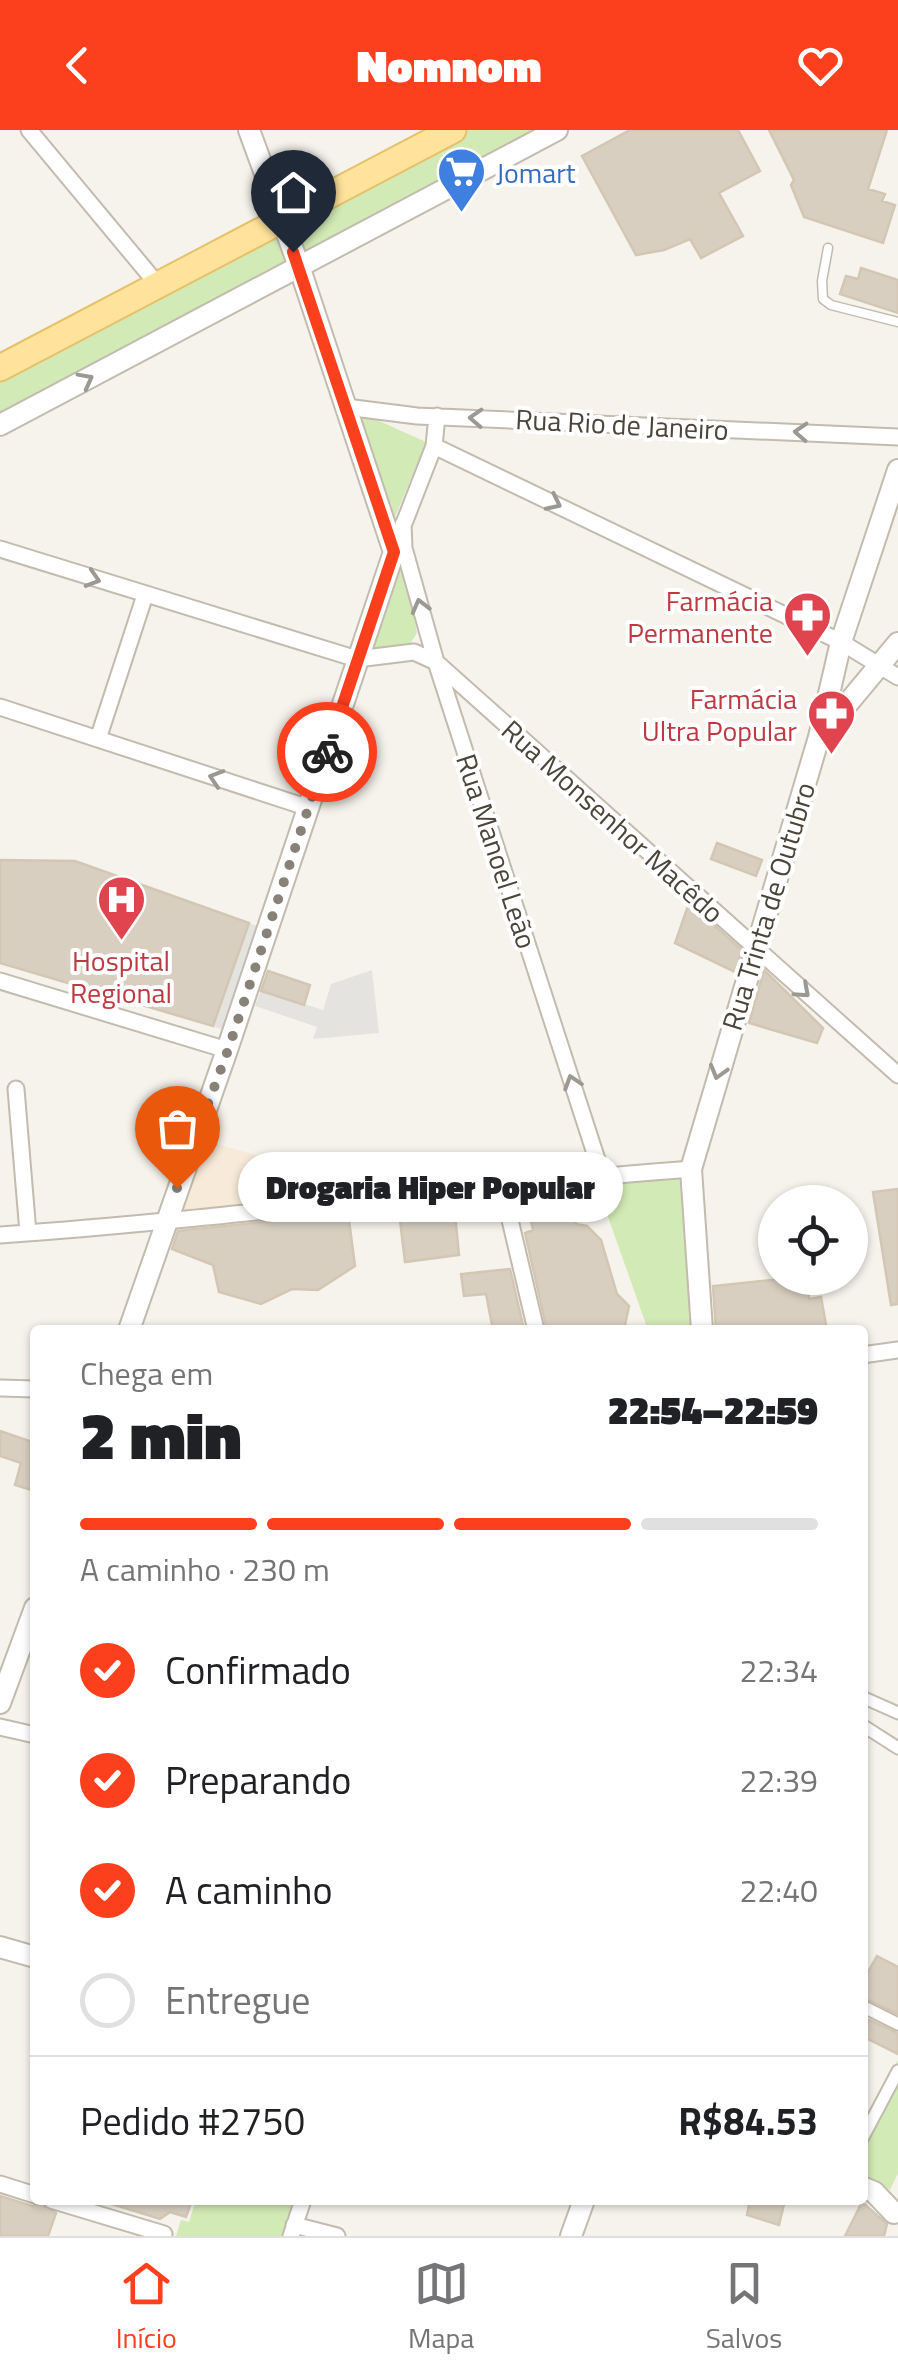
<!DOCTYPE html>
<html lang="pt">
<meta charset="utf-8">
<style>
:root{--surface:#fff;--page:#f6f6f6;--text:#202124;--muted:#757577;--line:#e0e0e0;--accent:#fc3f1d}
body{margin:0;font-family:"Titillium Web",sans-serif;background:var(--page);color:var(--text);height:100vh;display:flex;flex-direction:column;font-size:38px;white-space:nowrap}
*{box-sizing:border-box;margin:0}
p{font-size:32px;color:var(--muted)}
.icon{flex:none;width:55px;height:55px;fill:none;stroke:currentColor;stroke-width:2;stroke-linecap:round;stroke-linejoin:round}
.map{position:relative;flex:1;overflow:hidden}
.panel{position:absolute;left:30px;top:1195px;width:838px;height:880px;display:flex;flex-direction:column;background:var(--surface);border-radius:10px;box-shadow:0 2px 8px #0004}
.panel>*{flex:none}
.tools{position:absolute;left:758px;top:1055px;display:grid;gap:20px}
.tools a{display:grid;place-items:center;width:110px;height:110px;border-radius:50%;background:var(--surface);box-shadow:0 2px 8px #0004;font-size:50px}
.pin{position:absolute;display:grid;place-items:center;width:85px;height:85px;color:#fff;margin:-102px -42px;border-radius:50% 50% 50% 0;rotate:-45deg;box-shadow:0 0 10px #0007}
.pin .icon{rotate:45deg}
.courier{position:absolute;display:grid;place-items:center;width:100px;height:100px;margin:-50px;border:8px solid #fc3f1d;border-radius:50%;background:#fff;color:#222;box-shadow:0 2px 12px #0007}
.bubble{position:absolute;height:70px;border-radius:35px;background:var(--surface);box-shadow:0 2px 8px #0004;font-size:32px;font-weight:800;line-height:70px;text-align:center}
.head em{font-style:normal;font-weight:800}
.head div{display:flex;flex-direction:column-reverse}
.head{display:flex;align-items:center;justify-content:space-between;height:170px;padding:0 50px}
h1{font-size:65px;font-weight:800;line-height:75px}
.bar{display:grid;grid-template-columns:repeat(4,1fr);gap:15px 10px;align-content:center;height:120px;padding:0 50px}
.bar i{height:12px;border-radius:8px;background:var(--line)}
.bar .on{background:var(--accent)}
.bar p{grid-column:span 4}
.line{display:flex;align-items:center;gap:25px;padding:0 50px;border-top:2px solid var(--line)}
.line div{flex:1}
ol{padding:0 50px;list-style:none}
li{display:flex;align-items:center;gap:30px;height:110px}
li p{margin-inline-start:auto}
li .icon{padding:10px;border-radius:50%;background:var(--accent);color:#fff;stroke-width:4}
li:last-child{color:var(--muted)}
li i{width:55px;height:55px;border:5px solid var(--line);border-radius:50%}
header{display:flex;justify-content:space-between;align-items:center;height:130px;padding:0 50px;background:var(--accent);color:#fff;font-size:45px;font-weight:800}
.menu{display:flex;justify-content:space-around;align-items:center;height:140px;border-top:2px solid var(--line);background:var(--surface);font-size:28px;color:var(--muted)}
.menu a{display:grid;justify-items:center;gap:5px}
.menu .on{color:var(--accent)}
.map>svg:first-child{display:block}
.commercial{fill:#f7ead8}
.green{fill:#d2eab5}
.parking{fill:#e5e3e0}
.building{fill:#d8cfc1;stroke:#d3c7b4;stroke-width:2.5}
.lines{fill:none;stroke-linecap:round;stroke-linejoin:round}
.service-casing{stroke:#c2bbae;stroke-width:11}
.pedestrian-casing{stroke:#c2bbae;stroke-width:15}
.minor-casing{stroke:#c2bbae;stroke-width:19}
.tertiary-casing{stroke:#c2bbae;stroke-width:24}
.primary-casing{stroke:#e6c16a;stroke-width:29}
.service{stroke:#fff;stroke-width:8}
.pedestrian{stroke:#fff;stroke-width:11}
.minor{stroke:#fff;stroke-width:15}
.tertiary{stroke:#fff;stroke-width:20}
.primary{stroke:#ffe39c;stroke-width:25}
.oneway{stroke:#9c9892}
.done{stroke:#878178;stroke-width:10;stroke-dasharray:0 18}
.route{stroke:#fc3f1d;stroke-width:12}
.labels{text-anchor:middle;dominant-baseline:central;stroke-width:8;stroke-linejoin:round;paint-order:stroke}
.shop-label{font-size:28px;fill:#366cbe;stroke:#fff;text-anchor:start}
.street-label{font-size:28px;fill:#4b4439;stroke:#fff}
.health-label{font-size:28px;fill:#be3a42;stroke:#fff;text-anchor:end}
</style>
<header><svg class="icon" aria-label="back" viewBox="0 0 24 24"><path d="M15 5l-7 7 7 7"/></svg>Nomnom<svg class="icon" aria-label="heart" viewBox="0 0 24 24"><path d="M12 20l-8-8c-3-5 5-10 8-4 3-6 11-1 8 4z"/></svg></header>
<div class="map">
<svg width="898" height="2106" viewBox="0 0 898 2106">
<rect width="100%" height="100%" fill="#f6f3ec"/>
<!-- commercial -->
<path class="commercial" d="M206,1011L260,1026V1076L180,1080Z"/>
<!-- green -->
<path class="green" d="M453,0H557L0,295V238Z
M357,281L426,312L395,387Z
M400,412L417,503L410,514L368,519Z
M684,1046L695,1200H648L596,1053Z
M898,1930V2043L890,2060L863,2045V1996Z
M196,2070H294L283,2106H176L181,2090L189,2092Z"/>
<!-- parking -->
<path class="parking" d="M249,793L263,798L230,902L213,896Z
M372,840L379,903L313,909L317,897L255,876L261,860L323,880L331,854Z"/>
<!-- building -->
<path class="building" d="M630,0H738L760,41L719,63L743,106L701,128L690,109L664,120L636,125L582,26Z
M769,0H887L868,59L885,64L882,71L895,75L883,113L804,87L791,55L794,50Z
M861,138L898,150V183L840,164L846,146L858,149Z
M717,713L762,730L756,746L711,729Z
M0,730L75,731L249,793L213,896L0,833Z
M689,773L742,820L735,842L675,813Z
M764,840L823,898L817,913L749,893Z
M268,841L310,855L304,875L261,861Z
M898,1059V1174L891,1175L873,1062Z
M570,1061L576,1094L587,1096L601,1110L617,1164L629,1176L624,1200H547L525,1103L533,1100L526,1067Z
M348,1083L355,1136L318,1160L292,1159L261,1174L219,1162L213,1135L172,1119L178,1101Z
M455,1084L459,1125L405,1132L400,1090Z
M510,1139L524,1200H493L486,1164L464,1166L461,1144Z
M792,1148H806L809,1169L821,1167L827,1200H716L713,1156Z
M0,1301L35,1313V1361L15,1355L21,1333L0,1326Z
M877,1826L898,1837V1884L862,1867V1853Z
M869,1890L898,1903V1924L862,1906Z
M0,2066L32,2076L41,2074L56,2083L48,2106H0Z
M109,2070H192L186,2087L170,2082L160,2089L108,2073Z
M750,2070H785L779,2095L747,2085Z
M862,2072L887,2094L884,2106H845Z"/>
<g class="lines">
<defs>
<path id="service" d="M828,118L822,151L823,169L831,175L898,192"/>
<path id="pedestrian" d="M862,1567L898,1583
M862,1595L898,1618
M862,1876L898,1894
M862,2009L898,1941"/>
<path id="minor" d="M29,0L158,155
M346,277L417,286L898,307
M434,316L841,512L898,547
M403,394L404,418L436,532L602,1045
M401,401L434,316L437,286
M0,419L357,529L414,522L436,532L898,945
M0,577L309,678
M98,609L145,465
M0,851L227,920
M16,959L28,1103
M502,1056L536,1200
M0,1105C231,1089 460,1056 691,1039
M862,1225L898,1220
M0,1258L35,1259
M0,1597L35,1605
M0,2054L35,2065
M51,2070L164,2104
M294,2095L337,2106
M291,2106L303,2070"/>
<path id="tertiary" d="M0,295L557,0
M824,602L898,513
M129,1200L227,920L394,422L300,139L249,0
M702,1200L691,1039L819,607L841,512L898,340
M0,1573L35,1478
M0,1817L35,1827
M862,2057L874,2062L894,2083
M571,2106L584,2070"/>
<path id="primary" d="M0,238L453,0"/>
</defs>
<!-- service casing -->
<use href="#service" class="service-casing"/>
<!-- pedestrian casing -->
<use href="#pedestrian" class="pedestrian-casing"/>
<!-- minor casing -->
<use href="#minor" class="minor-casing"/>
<!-- tertiary casing -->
<use href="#tertiary" class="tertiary-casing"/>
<!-- primary casing -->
<use href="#primary" class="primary-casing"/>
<!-- service -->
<use href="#service" class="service"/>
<!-- pedestrian -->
<use href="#pedestrian" class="pedestrian"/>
<!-- minor -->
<use href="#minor" class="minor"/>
<!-- tertiary -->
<use href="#tertiary" class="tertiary"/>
<!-- primary -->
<use href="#primary" class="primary"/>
</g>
<!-- one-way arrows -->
<defs><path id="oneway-chevron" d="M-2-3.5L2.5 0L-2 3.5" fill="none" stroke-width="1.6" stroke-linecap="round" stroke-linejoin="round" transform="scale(2.5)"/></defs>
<g class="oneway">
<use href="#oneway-chevron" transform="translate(86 250) rotate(-28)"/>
<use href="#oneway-chevron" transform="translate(476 288) rotate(-177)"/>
<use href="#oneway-chevron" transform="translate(801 302) rotate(-177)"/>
<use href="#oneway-chevron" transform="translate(554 373) rotate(26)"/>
<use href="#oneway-chevron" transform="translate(93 449) rotate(17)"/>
<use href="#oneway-chevron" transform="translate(420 476) rotate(-105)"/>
<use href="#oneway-chevron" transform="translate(216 648) rotate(-162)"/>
<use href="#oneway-chevron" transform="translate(803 861) rotate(42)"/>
<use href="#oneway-chevron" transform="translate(718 942) rotate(106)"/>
<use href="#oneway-chevron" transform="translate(572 952) rotate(-108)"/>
</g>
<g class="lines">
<!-- done -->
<path class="done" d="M177,1058L228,920L327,622"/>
<!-- route -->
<path class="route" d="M293,122L394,422L327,622"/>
</g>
<!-- icons -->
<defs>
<symbol id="supermarket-pin" viewBox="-11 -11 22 30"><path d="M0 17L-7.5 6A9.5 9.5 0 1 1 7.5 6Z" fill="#3f7fe0" stroke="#fff"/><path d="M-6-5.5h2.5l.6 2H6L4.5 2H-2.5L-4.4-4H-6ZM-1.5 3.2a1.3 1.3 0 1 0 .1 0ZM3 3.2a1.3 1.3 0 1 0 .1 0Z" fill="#fff"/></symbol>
<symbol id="pharmacy-pin" viewBox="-11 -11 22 30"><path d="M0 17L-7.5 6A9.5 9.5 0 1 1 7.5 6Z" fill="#e0444e" stroke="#fff"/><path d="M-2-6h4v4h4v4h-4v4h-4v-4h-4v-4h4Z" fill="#fff"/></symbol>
<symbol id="hospital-pin" viewBox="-11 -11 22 30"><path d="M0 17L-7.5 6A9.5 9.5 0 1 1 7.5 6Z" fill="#e0444e" stroke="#fff"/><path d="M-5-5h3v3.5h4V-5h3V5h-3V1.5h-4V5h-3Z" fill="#fff"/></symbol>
</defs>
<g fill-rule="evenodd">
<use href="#supermarket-pin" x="434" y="14" width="55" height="75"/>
<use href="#pharmacy-pin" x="780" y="458" width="55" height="75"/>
<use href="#pharmacy-pin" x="804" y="556" width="55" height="75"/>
<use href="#hospital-pin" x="94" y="742" width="55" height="75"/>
</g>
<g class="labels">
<!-- shop labels -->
<g class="shop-label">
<text x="496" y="42">Jomart</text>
</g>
<!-- street labels -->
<g class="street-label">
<text transform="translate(622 294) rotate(3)">Rua Rio de Janeiro</text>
<text transform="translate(613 691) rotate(42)">Rua Monsenhor Macêdo</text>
<text transform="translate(497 721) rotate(72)">Rua Manoel Leão</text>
<text transform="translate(768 776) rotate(-73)">Rua Trinta de Outubro</text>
</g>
<!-- health labels -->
<g class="health-label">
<text x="773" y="470">Farmácia<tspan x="773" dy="32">Permanente</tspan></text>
<text x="797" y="568">Farmácia<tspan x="797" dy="32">Ultra Popular</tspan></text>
<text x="121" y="830" text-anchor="middle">Hospital<tspan x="121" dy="32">Regional</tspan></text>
</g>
</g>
</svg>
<div class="tools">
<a><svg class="icon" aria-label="locate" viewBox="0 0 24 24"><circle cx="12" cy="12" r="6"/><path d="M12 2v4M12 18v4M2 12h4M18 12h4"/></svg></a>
</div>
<div class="pin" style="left:177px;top:1058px;background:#ea580c"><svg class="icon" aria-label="bag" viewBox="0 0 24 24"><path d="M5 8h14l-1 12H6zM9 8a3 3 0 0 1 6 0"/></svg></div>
<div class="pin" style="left:293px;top:122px;background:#1f2937"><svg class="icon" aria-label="home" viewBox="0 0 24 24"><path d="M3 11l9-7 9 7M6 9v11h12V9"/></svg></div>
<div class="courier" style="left:327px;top:622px"><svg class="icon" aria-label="bike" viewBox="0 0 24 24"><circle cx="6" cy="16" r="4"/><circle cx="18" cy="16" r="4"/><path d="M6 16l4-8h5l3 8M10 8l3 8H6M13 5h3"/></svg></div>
<div class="bubble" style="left:238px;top:1022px;width:385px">Drogaria Hiper Popular</div>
<section class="panel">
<div class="head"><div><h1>2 min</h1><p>Chega em</p></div><em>22:54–22:59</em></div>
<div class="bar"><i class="on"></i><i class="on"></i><i class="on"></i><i></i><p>A caminho · 230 m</p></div>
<ol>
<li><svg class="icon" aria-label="check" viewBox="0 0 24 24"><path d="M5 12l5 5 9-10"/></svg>Confirmado<p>22:34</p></li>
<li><svg class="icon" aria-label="check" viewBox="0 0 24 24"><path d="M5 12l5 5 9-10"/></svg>Preparando<p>22:39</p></li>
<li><svg class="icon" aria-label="check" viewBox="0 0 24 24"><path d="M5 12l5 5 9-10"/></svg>A caminho<p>22:40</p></li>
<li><i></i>Entregue</li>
</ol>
<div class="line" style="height:130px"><div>Pedido #2750</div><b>R$84.53</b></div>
</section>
</div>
<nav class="menu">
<a class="on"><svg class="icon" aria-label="home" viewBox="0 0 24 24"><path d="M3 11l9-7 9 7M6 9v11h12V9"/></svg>Início</a>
<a><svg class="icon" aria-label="map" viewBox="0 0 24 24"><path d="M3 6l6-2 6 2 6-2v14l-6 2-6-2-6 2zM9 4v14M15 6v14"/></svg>Mapa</a>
<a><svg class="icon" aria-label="saved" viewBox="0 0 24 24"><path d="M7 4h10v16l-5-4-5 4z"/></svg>Salvos</a>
</nav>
